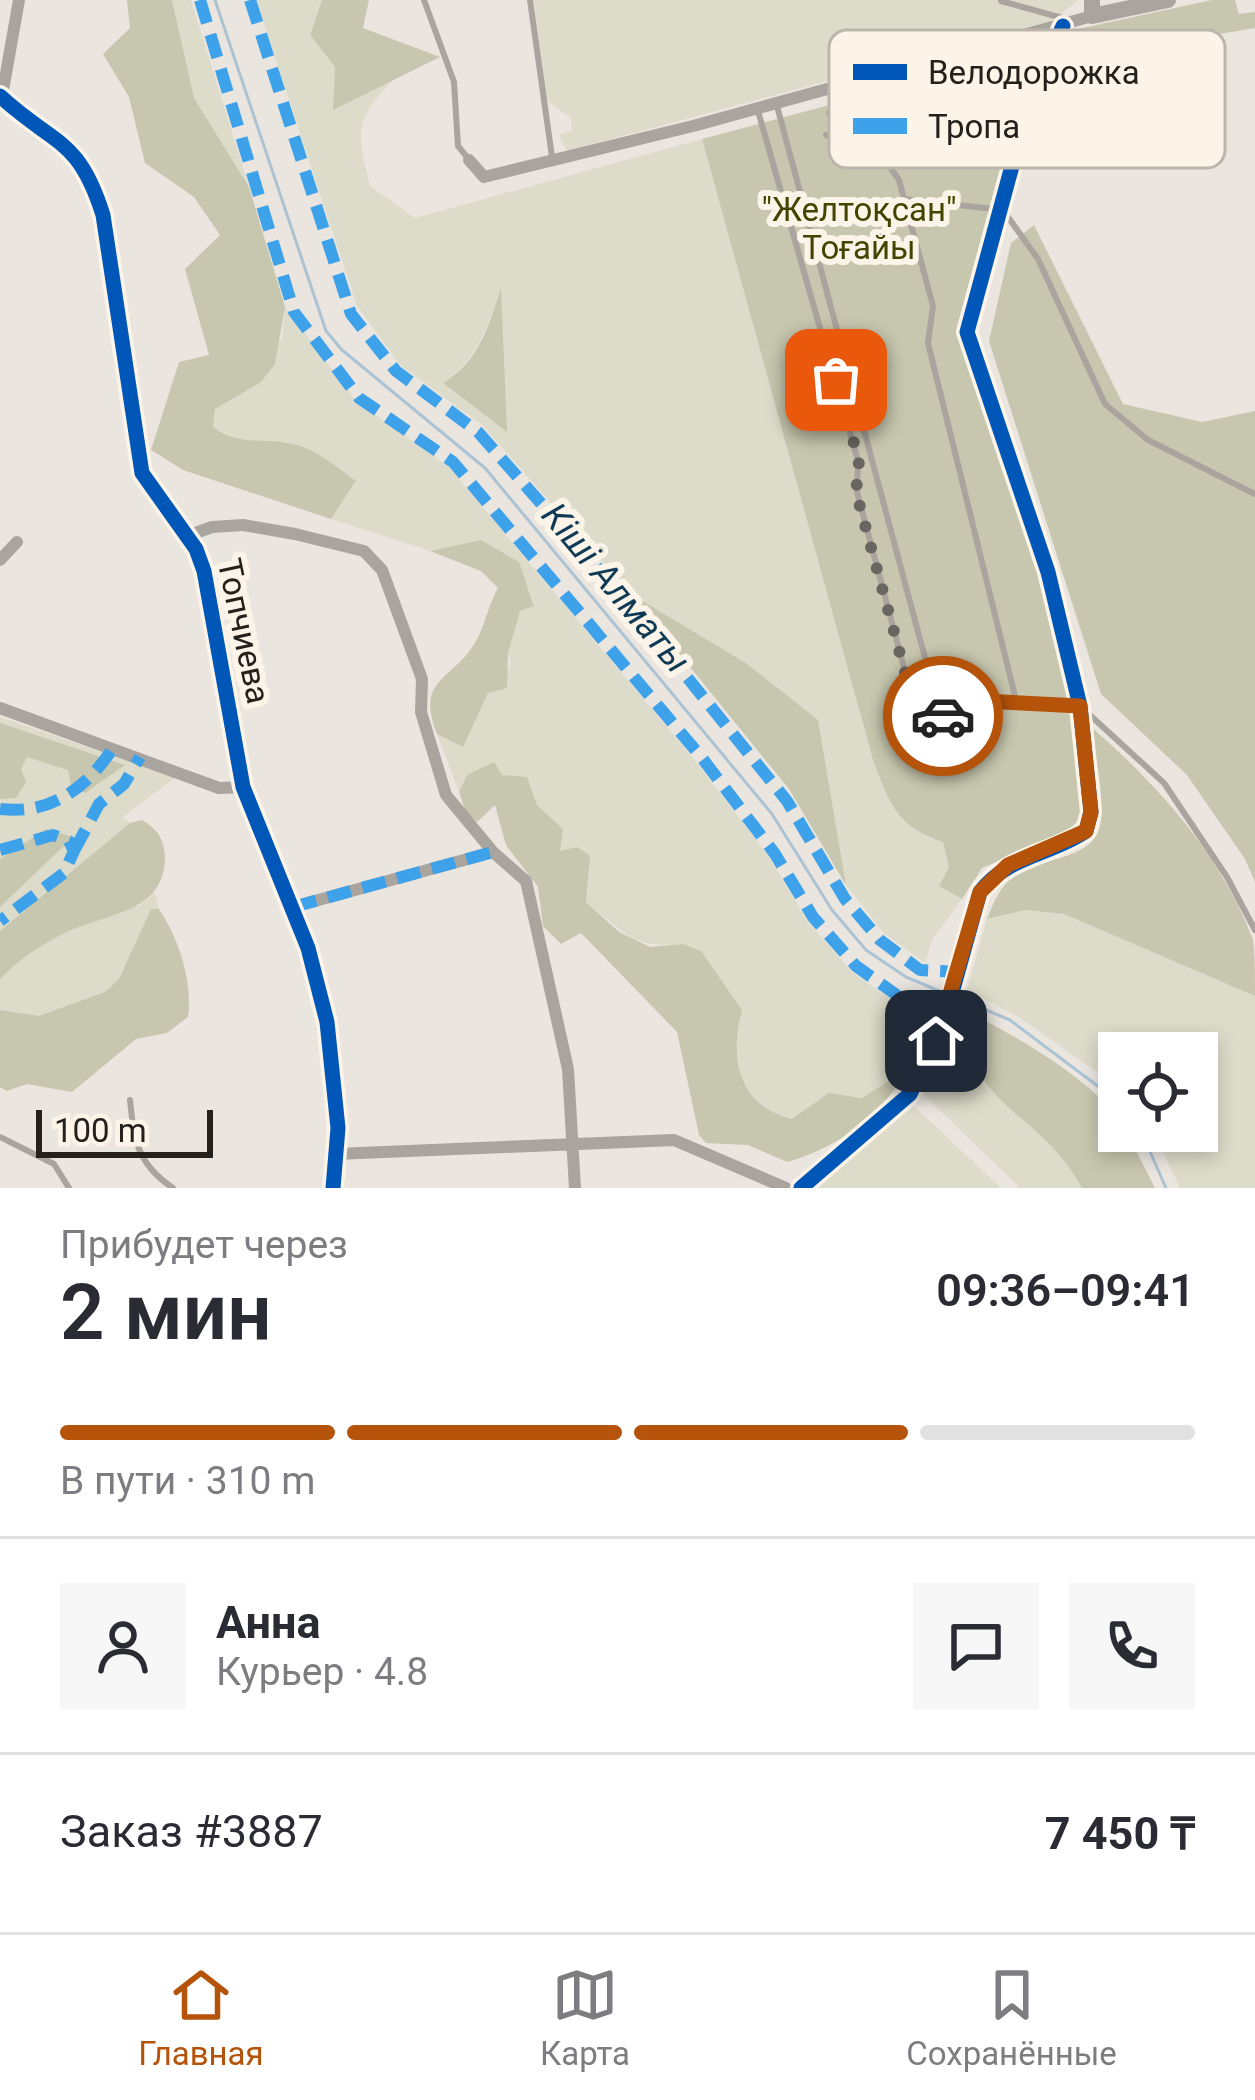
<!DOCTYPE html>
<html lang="ru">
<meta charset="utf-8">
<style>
:root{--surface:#fff;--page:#f7f7f7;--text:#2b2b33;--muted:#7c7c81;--line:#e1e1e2;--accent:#b45309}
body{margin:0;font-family:Roboto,sans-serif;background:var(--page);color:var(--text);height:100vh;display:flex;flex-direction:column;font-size:45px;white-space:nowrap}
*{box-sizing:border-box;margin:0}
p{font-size:39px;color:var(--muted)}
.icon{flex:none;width:66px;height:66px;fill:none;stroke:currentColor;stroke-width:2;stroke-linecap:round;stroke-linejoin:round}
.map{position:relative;height:1188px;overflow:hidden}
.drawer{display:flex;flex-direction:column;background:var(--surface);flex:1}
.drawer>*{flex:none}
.buttons{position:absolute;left:1098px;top:1032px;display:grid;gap:24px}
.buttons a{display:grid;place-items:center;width:120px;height:120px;border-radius:0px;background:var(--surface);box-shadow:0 6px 18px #0003;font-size:60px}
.scale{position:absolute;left:36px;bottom:30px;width:177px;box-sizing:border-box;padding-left:12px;border:6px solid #24211d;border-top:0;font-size:33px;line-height:42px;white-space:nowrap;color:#24211d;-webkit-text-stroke:9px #fcf4e8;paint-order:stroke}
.pin{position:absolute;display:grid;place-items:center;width:102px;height:102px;color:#fff;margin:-51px;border-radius:24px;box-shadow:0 6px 18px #0006}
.courier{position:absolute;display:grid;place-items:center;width:120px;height:120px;margin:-60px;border:9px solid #b45309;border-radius:50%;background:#fff;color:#222;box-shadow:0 3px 15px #0007}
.summary em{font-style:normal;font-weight:600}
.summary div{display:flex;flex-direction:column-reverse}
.summary{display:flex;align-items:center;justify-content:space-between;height:204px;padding:0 60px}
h1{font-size:78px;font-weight:600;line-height:90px}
.bar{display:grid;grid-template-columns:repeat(4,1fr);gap:18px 12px;align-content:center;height:144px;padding:0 60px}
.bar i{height:15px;border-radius:9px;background:var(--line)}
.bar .active{background:var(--accent)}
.bar p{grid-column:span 4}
.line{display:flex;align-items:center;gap:30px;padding:0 60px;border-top:3px solid var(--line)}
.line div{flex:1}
.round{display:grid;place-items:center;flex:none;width:126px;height:126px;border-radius:0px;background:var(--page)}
.tab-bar{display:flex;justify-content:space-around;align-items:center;height:168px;border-top:3px solid var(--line);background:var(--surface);font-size:33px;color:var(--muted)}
.tab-bar a{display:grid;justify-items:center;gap:6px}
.tab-bar .active{color:var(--accent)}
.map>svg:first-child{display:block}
.green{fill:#dddcca;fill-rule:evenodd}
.forest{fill:#c7c6ae}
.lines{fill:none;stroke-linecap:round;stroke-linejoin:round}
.stream{stroke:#acc3d4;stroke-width:3}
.service{stroke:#a9a49e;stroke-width:6}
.minor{stroke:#a9a49e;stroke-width:12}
.tertiary{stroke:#a9a49e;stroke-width:16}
.quiet{stroke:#3ea2ea;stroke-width:12;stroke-dasharray:24 12;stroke-linecap:butt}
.cycleway-casing{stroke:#fcf4e8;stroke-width:22}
.cycleway{stroke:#0057b8;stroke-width:15}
.done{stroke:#696661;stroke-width:12;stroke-dasharray:0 21.6}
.route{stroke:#b45309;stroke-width:15}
.labels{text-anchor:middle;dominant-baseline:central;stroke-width:12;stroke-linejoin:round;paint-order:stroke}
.park-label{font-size:33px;fill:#440;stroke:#fcf4e8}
.street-label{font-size:33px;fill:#24211d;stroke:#fcf4e8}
.water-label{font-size:36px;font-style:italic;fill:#0e3a55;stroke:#fcf4e8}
.key{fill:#fcf4e8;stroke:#bbb5ab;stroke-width:3}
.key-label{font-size:33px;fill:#24211d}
</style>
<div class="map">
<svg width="1255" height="1188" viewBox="0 0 1255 1188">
<rect width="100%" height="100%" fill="#eae5df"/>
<!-- green -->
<path class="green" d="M172,0H191L249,187L194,98Z
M256,0H322L310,35L335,67L334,109L397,75C355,121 355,126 370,186L415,218L702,139L873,760C890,805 895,826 943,842L949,867L939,886L962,899L932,940L925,963L884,933L846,885L817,720L746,663L631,594L482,425L400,365L357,306ZM500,292L506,431L443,383C477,359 486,331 500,292Z
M534,0H1078L1054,20L567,151L559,135L572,130L571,118L546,100Z
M285,307L357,402L449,467L697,763L770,858L808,922L853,973L915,1016L909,1068L862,1098C831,1088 816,1104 792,1119C737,1106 730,1058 741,1009L683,944C630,949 624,931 586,902L588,885L560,851L563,829L537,805L467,775L459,792L437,734L463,746L488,693L511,664L507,653L520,611L534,605C522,565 516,561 481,540L430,551L331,519L356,482L287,442L243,443L213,427L215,409L282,339Z
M0,717L176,777L123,817L130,823L99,849L138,907L155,892L159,909L151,910L175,992L0,1051Z
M1025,910L1064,914L1255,996V1188H1180L1153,1131H1197V1053H1119V1088L1019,1017L967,990L987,919Z
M959,1008C971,1113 1037,1107 1082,1188H1020L924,1095Z
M914,1106L1001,1188H814Z"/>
<!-- forest -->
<path class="forest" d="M127,0H172L194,98L249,187L285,307L275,364L261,382L215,409L213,427C239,446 259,438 288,443C314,447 335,466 356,481L331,519L183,470L151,450L179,362L209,355L185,269L220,235L194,197L145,163L129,97L103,54L130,28Z
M322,0H369L363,28L440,57L333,110L335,67L310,35Z
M1212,0H1235L1239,14L1255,12V28L1061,61L1073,30Z
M1040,49L963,331L1059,628L1082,816L1067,832L982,868L962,899L939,886L949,867L943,842C896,826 890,805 873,760L702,139Z
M1034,225L1123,404L1202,422L1255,411V882L1245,859L1187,775L1101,694L989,341L1011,243Z
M501,288L507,432L443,383C480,360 488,327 501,288Z
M481,540L519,562L534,606L520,611L508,653L507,688L488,693L463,747L437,734C415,678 452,681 475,643C485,626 488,605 498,588L481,571L430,551Z
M631,594L746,663L818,720L846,885L789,789Z
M0,723L125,765L85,793L71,785L68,770L27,757L21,769L26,782L16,798L0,799Z
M1091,727C1157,784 1222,856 1253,940C1255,956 1255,979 1255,996L1064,914L1025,910L987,919C995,900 1000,885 1018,874C1044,856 1096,861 1101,821C1104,792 1095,756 1091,727Z
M494,762L502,775L527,777L537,805L563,829L560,851L577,847L590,856L586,902L619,932L650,947L683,944L701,951L742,1010C729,1058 738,1106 792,1119L829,1093L862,1098L909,1068C880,1115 841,1147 787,1162L748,1145L706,1143L699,1135L677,1032L581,933L561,944L543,926L538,887L506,845L495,805L477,822L466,813L459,792L467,775Z
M142,820C157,829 164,838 165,857C165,912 109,913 69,931C43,943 20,958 0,979V931L130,823Z
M46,829L73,837L0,907V859Z
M151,909H159C179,939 193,982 188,1017L167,1033L136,1039L72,1092L27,1084L7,1091L0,1087V1010L39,1016L105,992L119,979Z
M959,1008C994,1023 1119,1092 1119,1131H1126L1155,1188H1082C1037,1107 971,1113 959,1008Z"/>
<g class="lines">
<!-- stream -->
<path class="stream" d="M215,0L326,331L342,350L485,468L772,814L832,910L866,950L906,977L944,993
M953,996L1010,1020L1119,1102
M1141,1131L1166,1188"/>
<!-- service -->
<path class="service" d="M424,0L454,82L458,146L467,157
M530,0L552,157
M1001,1L1066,19
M777,106L931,680L962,700L1080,706L1164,783L1227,877L1255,930
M758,111L858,461L857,492L921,731L962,700
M829,113L1046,57
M830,134L989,98L1029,97
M826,135L887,163L899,180L933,306L928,343L1016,700
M903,199L1003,210L1038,259L1105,404L1148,440L1255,494
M130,1100C134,1140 137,1164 173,1188
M0,1137L54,1164L69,1188"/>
<!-- minor -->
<path class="minor" d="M2,96C52,152 76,129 103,215L142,473L196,549L204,571L243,787L308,948L327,1022L338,1128L333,1188
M2,96L19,0
M469,160L484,177L693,126L1092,16
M187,536L212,527L243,525L295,534L364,551L382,570L422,679L421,712L446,795L493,852L526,881L568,1069L575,1188
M0,560L17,542
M0,708L219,788L243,787
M293,907L493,852
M336,1154L674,1140L786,1188
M801,1188L910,1094L945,1018L980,892C1007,856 1051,855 1086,831L1091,812L1080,706L1048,572L967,332L1031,96L1063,26"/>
<!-- tertiary -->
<path class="tertiary" d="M1092,0V16L1168,0"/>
<!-- quiet -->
<path class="quiet" d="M200,0L294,312L359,398L453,462L702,758L775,854L813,917L856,966L916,1009L945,1018
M250,0L351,314L396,371L478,432L606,577L787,801L845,899L880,940L920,970L959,972
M0,809C50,815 86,789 113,748
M0,850L53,835L69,841L74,851L64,873L0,921
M74,851L99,804L124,784L140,757
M293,907L493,852"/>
<defs>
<path id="cycleway" d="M0,96C54,146 78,136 103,215L142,473L196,549L204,571L243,787L308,948L327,1022L338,1128L333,1188
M801,1188L910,1094L945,1018L980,892C1007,856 1051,855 1086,831L1091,812L1080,706L1048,572L967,332L1031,96L1063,26"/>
</defs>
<!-- cycleway casing -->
<use href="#cycleway" class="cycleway-casing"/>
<!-- cycleway -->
<use href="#cycleway" class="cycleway"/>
</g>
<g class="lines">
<!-- done -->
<path class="done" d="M836,380L859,461L856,492L921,731L943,716"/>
<!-- route -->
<path class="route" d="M936,1041L980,892L1008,865L1086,831L1091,812L1080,706L962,700L943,716"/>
</g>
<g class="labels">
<!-- park labels -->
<g class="park-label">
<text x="859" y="209">"Желтоқсан"<tspan x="859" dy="38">Тоғайы</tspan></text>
</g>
<!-- street labels -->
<g class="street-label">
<text transform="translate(244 631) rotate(78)">Топчиева</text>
</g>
<!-- water labels -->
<g class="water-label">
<text transform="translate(616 588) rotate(50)">Кіші Алматы</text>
</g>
</g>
<!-- legend -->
<rect x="829" y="30" width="396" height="138" rx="18" class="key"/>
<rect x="853" y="64" width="54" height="16" fill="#0057b8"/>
<rect x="853" y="118" width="54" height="16" fill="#3ea2ea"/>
<g class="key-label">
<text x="928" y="84">Велодорожка</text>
<text x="928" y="138">Тропа</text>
</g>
</svg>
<div class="buttons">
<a><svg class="icon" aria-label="locate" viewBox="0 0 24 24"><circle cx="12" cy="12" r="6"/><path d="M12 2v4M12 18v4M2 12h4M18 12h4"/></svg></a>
</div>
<div class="scale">100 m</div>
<div class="pin" style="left:836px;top:380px;background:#ea580c"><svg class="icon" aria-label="bag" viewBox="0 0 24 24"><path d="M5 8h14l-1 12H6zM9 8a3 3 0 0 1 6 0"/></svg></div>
<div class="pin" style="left:936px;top:1041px;background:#1f2937"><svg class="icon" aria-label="home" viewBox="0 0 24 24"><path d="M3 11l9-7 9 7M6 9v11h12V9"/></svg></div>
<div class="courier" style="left:943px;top:716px"><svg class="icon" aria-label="car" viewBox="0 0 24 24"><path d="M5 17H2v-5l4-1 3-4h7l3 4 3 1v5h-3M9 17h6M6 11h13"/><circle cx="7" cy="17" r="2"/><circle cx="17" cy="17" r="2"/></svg></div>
</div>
<section class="drawer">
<div class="summary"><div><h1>2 мин</h1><p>Прибудет через</p></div><em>09:36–09:41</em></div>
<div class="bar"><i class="active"></i><i class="active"></i><i class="active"></i><i></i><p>В пути · 310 m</p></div>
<div class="line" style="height:216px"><a class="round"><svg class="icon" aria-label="person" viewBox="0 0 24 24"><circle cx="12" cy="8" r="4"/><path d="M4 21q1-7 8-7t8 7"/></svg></a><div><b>Анна</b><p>Курьер · 4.8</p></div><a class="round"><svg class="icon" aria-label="chat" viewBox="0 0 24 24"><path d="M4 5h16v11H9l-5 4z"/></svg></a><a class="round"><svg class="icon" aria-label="phone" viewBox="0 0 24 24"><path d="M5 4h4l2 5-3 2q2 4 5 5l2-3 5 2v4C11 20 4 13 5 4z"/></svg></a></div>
<div class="line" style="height:156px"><div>Заказ #3887</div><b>7 450 ₸</b></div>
</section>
<nav class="tab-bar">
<a class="active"><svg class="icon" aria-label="home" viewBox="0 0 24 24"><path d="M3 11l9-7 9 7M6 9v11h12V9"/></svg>Главная</a>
<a><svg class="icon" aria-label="map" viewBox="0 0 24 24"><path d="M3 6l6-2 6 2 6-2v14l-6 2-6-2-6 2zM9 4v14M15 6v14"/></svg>Карта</a>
<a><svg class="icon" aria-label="saved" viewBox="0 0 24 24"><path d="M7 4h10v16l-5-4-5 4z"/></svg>Сохранённые</a>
</nav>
